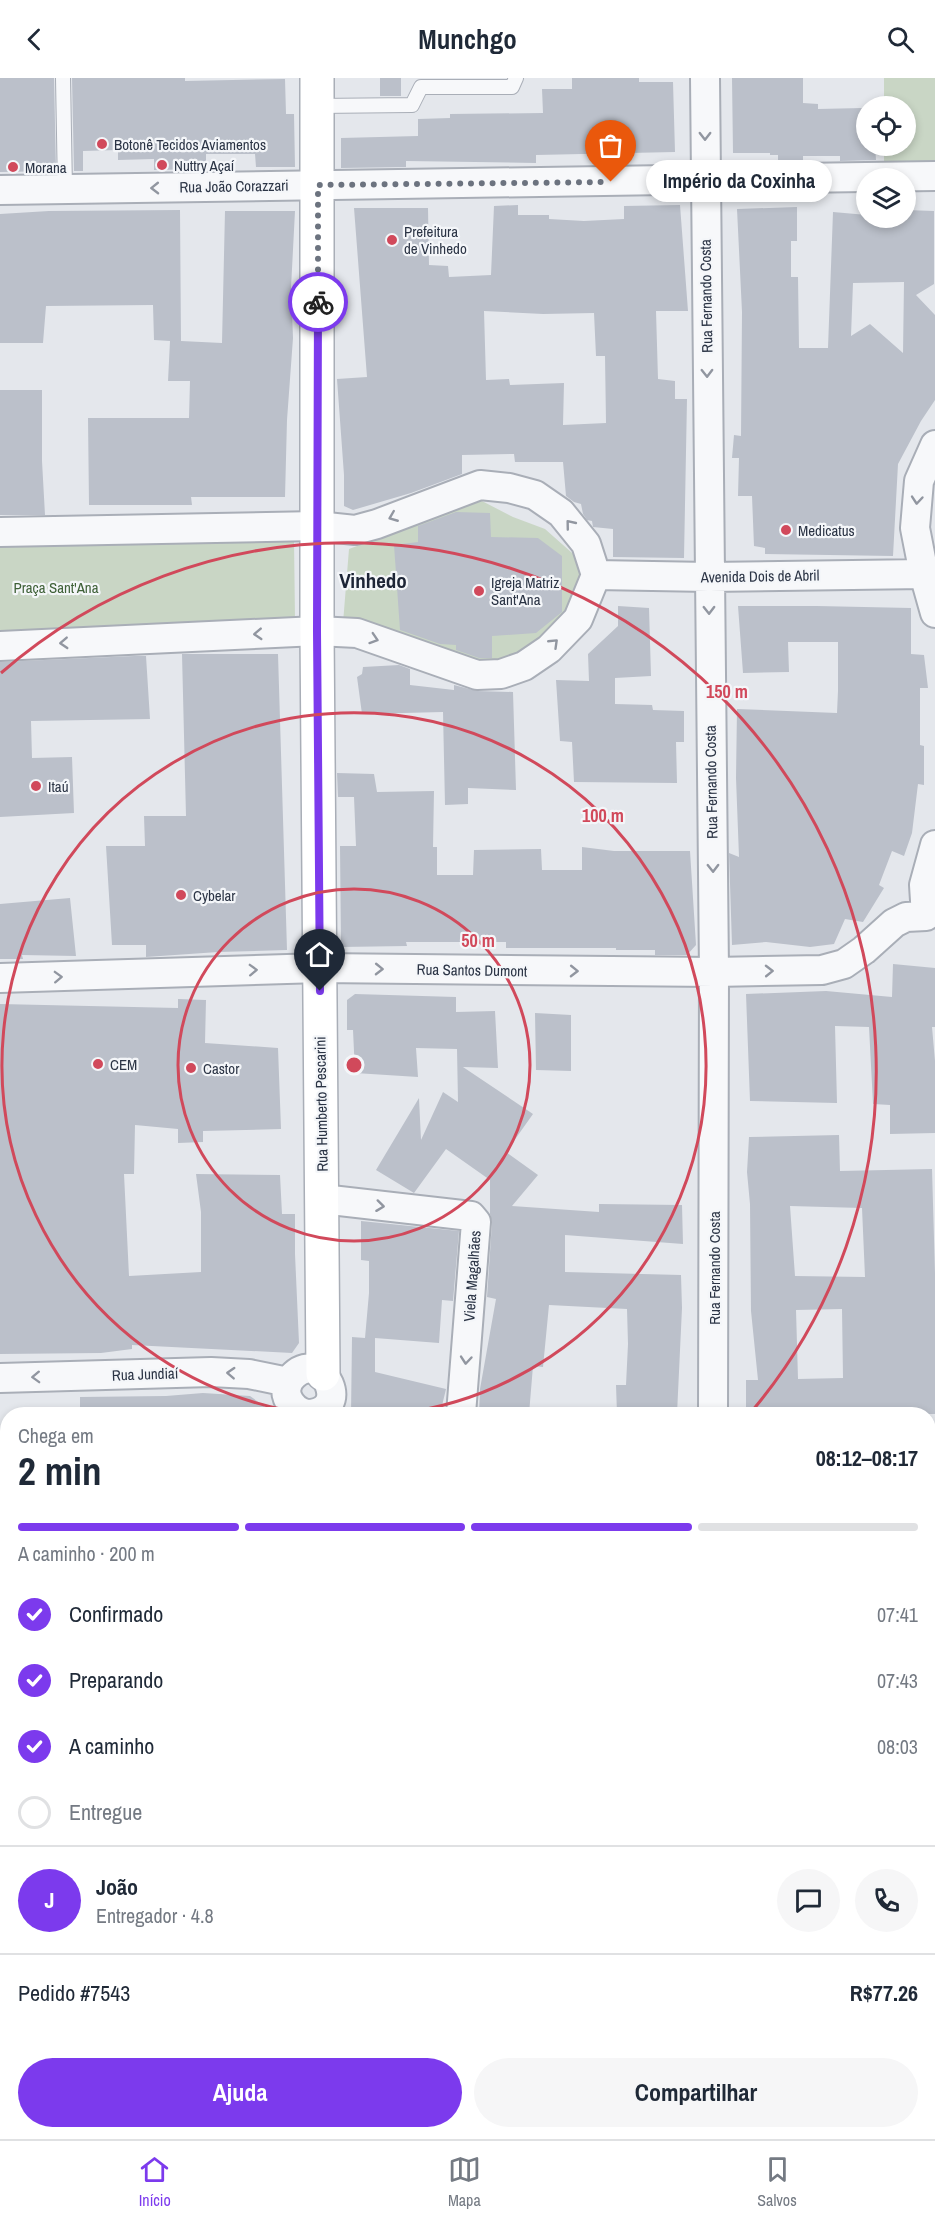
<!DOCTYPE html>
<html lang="pt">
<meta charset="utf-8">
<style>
:root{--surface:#fff;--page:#f6f6f7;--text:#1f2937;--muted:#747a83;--line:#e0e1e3;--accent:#7c3aed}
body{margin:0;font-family:"Archivo Narrow",sans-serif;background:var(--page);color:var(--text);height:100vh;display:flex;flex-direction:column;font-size:22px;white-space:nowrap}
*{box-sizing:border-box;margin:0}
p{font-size:20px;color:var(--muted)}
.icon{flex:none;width:33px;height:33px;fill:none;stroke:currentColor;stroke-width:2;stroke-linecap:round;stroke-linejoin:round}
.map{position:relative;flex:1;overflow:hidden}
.details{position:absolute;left:0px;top:1329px;width:936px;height:732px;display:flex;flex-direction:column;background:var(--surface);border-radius:24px 24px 0 0;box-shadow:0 3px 9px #0003}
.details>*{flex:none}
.controls{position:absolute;left:856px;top:18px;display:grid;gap:12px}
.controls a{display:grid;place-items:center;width:60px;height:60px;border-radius:50%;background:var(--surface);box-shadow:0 3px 9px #0003;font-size:30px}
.pin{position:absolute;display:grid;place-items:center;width:51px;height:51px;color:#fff;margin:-62px -26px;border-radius:50% 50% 50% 0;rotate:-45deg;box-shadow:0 0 6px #0007}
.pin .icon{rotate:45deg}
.courier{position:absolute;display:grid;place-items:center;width:60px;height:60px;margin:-30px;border:4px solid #7c3aed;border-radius:50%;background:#fff;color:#222;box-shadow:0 2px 8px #0007}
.bubble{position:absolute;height:42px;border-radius:21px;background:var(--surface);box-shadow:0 3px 9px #0003;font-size:20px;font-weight:700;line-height:42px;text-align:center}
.overview em{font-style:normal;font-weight:700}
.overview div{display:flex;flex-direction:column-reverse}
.overview{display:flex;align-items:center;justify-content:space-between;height:102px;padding:0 18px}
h1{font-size:39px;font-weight:700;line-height:45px}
.bar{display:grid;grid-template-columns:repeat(4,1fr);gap:9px 6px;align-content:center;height:72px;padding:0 18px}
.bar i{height:8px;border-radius:4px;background:var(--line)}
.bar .current{background:var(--accent)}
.bar p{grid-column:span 4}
.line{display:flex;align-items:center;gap:15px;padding:0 18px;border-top:2px solid var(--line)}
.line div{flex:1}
.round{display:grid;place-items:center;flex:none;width:63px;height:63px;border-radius:32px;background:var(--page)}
ol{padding:0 18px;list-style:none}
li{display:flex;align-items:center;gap:18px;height:66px}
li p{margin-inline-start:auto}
li .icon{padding:6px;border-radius:50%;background:var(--accent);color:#fff;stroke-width:4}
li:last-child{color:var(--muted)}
li i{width:33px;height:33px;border:3px solid var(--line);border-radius:50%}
.cta{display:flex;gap:12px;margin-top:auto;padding:12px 18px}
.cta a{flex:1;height:69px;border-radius:36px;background:var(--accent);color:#fff;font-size:24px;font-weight:700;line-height:69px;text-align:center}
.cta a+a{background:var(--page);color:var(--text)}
header{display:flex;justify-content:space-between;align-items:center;height:78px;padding:0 18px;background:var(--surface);font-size:27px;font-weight:700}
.tabs{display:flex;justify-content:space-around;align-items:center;height:84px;border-top:2px solid var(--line);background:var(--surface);font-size:16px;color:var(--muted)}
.tabs a{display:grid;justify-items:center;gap:3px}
.tabs .current{color:var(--accent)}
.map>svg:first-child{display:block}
.park{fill:#c9d6c5}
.building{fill:#bbc0ca;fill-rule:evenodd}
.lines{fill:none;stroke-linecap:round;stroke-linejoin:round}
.lane-casing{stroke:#a9aeb7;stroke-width:16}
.street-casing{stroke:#a9aeb7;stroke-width:32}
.secondary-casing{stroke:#a9aeb7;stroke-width:36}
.primary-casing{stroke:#a3abb8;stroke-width:36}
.lane{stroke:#f7f8fa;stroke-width:14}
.street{stroke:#f7f8fa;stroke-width:28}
.secondary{stroke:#fff;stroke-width:33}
.primary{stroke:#fff;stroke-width:33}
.rail-casing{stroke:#7d8696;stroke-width:7}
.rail{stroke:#f4f6f9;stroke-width:4.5;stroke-dasharray:14;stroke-linecap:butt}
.oneway{stroke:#9196a0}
.done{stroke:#6c737f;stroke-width:6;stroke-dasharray:0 10.8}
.route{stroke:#7c3aed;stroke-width:8}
.ring{fill:none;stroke:#d1495b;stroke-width:3}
.poi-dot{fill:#d1495b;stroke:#f4f6f9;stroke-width:2}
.labels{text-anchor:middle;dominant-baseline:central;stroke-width:4.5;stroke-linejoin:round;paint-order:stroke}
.poi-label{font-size:15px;fill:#2b3445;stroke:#f4f6f9;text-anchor:start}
.street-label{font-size:15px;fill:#2b3445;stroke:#f4f6f9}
.park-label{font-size:15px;fill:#3f6138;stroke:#f4f6f9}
.district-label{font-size:21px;font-weight:bold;fill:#1d2536;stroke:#f4f6f9}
.centre{fill:#d1495b;stroke:#f4f6f9;stroke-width:3}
.ring-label{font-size:18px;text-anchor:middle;font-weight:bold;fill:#d1495b;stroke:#f4f6f9;stroke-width:4.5;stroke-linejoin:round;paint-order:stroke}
</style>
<header><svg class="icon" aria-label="back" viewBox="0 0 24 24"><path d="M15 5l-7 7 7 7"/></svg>Munchgo<svg class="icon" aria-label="search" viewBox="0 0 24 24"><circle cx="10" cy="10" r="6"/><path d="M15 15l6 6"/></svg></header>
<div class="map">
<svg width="935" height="2061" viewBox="0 0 935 2061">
<rect width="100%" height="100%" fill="#e4e7ec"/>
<!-- park -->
<path class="park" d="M884,0H935V84L884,83V68H906V28H884Z
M480,422L513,439L545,451L580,482V504L574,536L509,586L473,592L343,545L349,471Z
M294,461L295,542L0,559V462Z"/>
<!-- building -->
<path class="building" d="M0,0H54L56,93L0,94Z
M72,0H185V3L285,1L286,36H294L295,89H256L255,76H206V91L154,92V81L118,82V72L83,73V93H74Z
M380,0H401V18H380Z
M572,0H639V4H673L675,74L536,77V85L406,83V89L341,90V60L418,58V41L450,40V36L543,35L542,11H572Z
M732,0H803V25L818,26V31L862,30V38H867V68H875L876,82L840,83V78H803V83L778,84V77H770V75H733Z
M518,127V137H549V141L584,143L624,141V128L680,127L688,233H656L658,301L675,303V321H687L684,480L613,479V451L593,449L592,443L587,442L583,436L581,426L574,424L566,418L563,384H515L514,376L462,377V396L411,415L353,432L344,428V397L337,301L367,299L354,130H428L429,187L448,188L449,199L491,197L494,128ZM484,233L543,236L594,235L596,278H605L606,345L563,347L564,305L510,307L509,301L486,302Z
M797,129V163H791V199H798L799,270H828L833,134L867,137V140H906V132L934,133V206L916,217L935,237V322L921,343L898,386L893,478L765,476V470L754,468L752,418H738L739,380H732L734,357L741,358L742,234L737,131ZM904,204L903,275L870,246L851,258L853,205Z
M180,132L181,263L222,265L225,133H295L291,210L293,260L287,342L285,419H191L192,427H89L88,340H189L190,303H168L170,263L154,262L153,227L46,228L43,265H0V136L49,133Z
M0,312H42V383L45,437H0Z
M456,434L490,435L491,459L538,460L562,478V534L536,555L492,558V580H479L456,572V567L440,566L400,552L394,467L418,464V448Z
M618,528L649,530L651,598L615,600V626L652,627L653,632L684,633V664H676L677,705L574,704L572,664L560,663L556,602L589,603L588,576L618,548Z
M738,528H817L911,530V576L924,577L928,610H920V667L924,668V707L918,706L912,755L904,778L892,773L879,807L884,810L863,844L845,841L834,866L810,869L766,864L732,867L729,775L739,779L736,700L737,631L837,635L838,613V564H788L789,594L743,595Z
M182,576H278L287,872L218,874L146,879V867H112L106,768H145L144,738H186Z
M134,578H146L150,641L31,643L32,680L72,679L74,735L0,739V584Z
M399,587L410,591V607L454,612V607L477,613L513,614L516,712L468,710V726L445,727L443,634L362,636L357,599L362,596L363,589Z
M337,695L374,696L377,714L434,713L433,769H437V797H473L474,772L541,771L542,792H582V769L614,773H690L696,867L687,877H655V872H616V870H506V864H406L407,868L341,869L340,768H356L354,719H338Z
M70,820L76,878L22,877L23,881H0V826Z
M893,886L935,890V949H932L935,983V1055L890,1056V1027L873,1026L869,949L835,948L837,1025L750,1023L746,916L826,913L892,919Z
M355,916L456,919V934L495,933L498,990L463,989L533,1036L506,1074L538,1097L512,1128L599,1134V1126L682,1127L683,1166L565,1157V1194L681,1197L682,1230L677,1336H617L616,1307H626L628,1266L627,1231L549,1227L543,1289L533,1288L529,1336H479L480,1311L496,1221L487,1219L492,1145L490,1136V1102L446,1071L414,1115L376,1092L419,1020L421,1062L443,1014L458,1024L457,971L416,970L418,999L355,995L353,952H347V922Z
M178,921L206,922L205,965L278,970L281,1051L203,1053V1064L178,1065V1051L135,1047L134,1096H124L129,1198L201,1194V1134L196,1096L280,1097L282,1136H295V1176L299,1265L292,1275L132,1267V1271L101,1275L0,1276V926L178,930Z
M535,935L571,937V993L536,992Z
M839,1057L840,1093L932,1091L935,1195V1336H746V1302H758L751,1233L750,1126L747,1094L749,1059ZM790,1128L862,1130L865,1199L795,1198ZM842,1231L843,1300L798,1301L796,1232Z
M361,1143L459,1153L453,1223L442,1222L439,1265L375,1260V1294L446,1311L440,1336H351L352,1259L365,1260L369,1215V1183L361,1182Z
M203,1315L250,1318L275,1336H80V1319L166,1318Z"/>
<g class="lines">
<defs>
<path id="lane" d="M63,0L65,111
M317,28L412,27L421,9H512L516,0
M648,2061L649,2054"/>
<path id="street" d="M705,0L714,894L713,1336
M0,112L935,98
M935,367L919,403L915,450L924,496L935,535
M0,454L317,448L355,452L377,446L480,407L509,410L535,417L561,435L586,466L596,497L578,541L549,571L524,588L501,596L477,597L357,555L317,553L0,568
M596,497L709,499L924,496
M926,838L924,807L935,767
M0,900L320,890L714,894L822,892L844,886L864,872L894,845L906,839L926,838
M322,1121L471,1138L476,1144L461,1336
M0,1300L211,1294L249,1296L288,1304
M306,1336C289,1331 278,1311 294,1297C323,1270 354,1335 307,1336
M928,1497L935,1486
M928,1802L935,1807
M516,2061L523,2054"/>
<path id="secondary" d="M317,0V553L323,1296
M0,1506L8,1517
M0,1554L8,1563
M563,2054L571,2061
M606,2054L614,2061
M925,2061L935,2046"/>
<path id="primary" d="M0,1862L8,1869
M214,2054L222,2061"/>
</defs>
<!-- lane casing -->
<use href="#lane" class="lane-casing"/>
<!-- street casing -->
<use href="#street" class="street-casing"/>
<!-- secondary casing -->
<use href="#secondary" class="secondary-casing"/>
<!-- primary casing -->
<use href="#primary" class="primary-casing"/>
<!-- lane -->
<use href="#lane" class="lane"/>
<!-- street -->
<use href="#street" class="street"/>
<!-- secondary -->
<use href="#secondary" class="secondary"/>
<!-- primary -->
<use href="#primary" class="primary"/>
<defs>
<path id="rail" d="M0,1964L8,1970
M101,2054L110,2061"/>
</defs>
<!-- rail casing -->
<use href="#rail" class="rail-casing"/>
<!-- rail -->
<use href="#rail" class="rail"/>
</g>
<!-- one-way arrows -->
<defs><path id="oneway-chevron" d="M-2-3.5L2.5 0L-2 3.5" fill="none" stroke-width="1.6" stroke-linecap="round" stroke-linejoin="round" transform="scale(1.5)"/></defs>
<g class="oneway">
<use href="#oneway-chevron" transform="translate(705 58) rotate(90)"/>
<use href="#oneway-chevron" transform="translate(155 110) rotate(179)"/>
<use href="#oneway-chevron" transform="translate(707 295) rotate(89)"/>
<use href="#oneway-chevron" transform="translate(917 422) rotate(95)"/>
<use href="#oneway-chevron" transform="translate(393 439) rotate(158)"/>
<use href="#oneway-chevron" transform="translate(570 446) rotate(-129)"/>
<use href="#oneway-chevron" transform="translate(709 532) rotate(89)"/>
<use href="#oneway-chevron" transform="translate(258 556) rotate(177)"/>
<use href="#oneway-chevron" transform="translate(374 561) rotate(18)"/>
<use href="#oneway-chevron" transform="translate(64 565) rotate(177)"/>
<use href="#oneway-chevron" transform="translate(554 565) rotate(-44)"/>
<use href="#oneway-chevron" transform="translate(713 790) rotate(89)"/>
<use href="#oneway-chevron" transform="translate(379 891) rotate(1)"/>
<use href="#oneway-chevron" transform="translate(253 892) rotate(-2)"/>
<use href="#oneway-chevron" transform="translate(574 893) rotate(1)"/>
<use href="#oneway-chevron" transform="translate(769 893) rotate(-1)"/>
<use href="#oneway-chevron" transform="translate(58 899) rotate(-2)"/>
<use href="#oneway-chevron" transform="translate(380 1128) rotate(7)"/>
<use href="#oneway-chevron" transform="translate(466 1282) rotate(95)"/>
<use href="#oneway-chevron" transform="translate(231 1295) rotate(-177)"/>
<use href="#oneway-chevron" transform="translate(36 1299) rotate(178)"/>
</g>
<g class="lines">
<!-- done -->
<path class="done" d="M318,224V107L611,104"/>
<!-- route -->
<path class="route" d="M318,224L317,553L320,913"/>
</g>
<!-- distance rings -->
<g class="ring">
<circle cx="354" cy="987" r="176"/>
<path d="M311 1336A352 352 0 1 1 397 1336"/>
<path d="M1 595A528 528 0 0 1 752 1333"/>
</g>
<!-- markers -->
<g class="poi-dot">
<circle cx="102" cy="66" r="6"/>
<circle cx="162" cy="87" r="6"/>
<circle cx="13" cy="89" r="6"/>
<circle cx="392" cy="162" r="6"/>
<circle cx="786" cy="452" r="6"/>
<circle cx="479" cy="513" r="6"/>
<circle cx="36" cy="708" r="6"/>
<circle cx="181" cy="817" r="6"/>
<circle cx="98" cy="986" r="6"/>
<circle cx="191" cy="990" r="6"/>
</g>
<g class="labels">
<!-- poi labels -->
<g class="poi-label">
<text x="114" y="66">Botonê Tecidos Aviamentos</text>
<text x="174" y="87">Nuttry Açaí</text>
<text x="25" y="89">Morana</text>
<text x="404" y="153">Prefeitura<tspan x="404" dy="17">de Vinhedo</tspan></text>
<text x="798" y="452">Medicatus</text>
<text x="491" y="504">Igreja Matriz<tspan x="491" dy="17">Sant'Ana</tspan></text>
<text x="48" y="708">Itaú</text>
<text x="193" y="817">Cybelar</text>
<text x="110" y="986">CEM</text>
<text x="203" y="990">Castor</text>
</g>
<!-- street labels -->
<g class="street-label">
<text transform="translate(234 108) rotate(-1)">Rua João Corazzari</text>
<text transform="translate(706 218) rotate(-91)">Rua Fernando Costa</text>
<text transform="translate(760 498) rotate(-1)">Avenida Dois de Abril</text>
<text transform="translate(711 704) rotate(-91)">Rua Fernando Costa</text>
<text transform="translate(472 892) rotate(1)">Rua Santos Dumont</text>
<text transform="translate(321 1026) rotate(-91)">Rua Humberto Pescarini</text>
<text transform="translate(714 1190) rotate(-90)">Rua Fernando Costa</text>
<text transform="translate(472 1198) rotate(-86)">Viela Magalhães</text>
<text transform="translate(145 1296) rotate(-2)">Rua Jundiaí</text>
</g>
<!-- park labels -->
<g class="park-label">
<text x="56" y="509">Praça Sant'Ana</text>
</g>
<!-- district labels -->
<g class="district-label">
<text x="373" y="502">Vinhedo</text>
</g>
</g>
<circle cx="354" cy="987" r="9" class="centre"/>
<g class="ring-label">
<text x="727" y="620">150 m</text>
<text x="603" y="744">100 m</text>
<text x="478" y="869">50 m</text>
</g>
</svg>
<div class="controls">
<a><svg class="icon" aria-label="locate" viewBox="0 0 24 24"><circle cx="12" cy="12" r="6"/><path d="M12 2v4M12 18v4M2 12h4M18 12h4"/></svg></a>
<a><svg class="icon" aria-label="layers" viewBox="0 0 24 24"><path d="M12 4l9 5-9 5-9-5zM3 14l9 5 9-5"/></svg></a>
</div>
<div class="pin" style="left:611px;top:104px;background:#ea580c"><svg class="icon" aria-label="bag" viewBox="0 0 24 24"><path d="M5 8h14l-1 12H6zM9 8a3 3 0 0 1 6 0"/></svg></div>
<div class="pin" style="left:320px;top:913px;background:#1f2937"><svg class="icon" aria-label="home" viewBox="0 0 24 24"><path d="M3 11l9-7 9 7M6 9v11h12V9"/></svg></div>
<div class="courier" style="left:318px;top:224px"><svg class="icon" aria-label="bike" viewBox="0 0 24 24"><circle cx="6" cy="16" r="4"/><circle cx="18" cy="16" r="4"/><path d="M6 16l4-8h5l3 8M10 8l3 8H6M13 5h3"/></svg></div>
<div class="bubble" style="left:646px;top:82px;width:186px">Império da Coxinha</div>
<section class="details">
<div class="overview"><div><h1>2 min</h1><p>Chega em</p></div><em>08:12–08:17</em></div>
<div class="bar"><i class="current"></i><i class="current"></i><i class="current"></i><i></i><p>A caminho · 200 m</p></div>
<ol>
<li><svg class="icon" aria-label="check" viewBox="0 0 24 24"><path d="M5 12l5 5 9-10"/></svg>Confirmado<p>07:41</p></li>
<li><svg class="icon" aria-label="check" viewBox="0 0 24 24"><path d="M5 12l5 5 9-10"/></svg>Preparando<p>07:43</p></li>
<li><svg class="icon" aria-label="check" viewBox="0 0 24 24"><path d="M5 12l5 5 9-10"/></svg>A caminho<p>08:03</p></li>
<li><i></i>Entregue</li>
</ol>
<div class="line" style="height:108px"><b class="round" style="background:var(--accent);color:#fff">J</b><div><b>João</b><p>Entregador · 4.8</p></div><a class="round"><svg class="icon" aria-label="chat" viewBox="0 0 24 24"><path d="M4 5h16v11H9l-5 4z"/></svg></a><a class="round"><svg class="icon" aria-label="phone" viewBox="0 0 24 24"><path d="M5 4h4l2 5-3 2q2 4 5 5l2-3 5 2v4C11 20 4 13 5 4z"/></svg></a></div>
<div class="line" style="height:78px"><div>Pedido #7543</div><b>R$77.26</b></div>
<div class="cta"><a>Ajuda</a><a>Compartilhar</a></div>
</section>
</div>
<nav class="tabs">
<a class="current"><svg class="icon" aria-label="home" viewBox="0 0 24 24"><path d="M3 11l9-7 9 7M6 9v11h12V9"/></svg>Início</a>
<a><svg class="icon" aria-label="map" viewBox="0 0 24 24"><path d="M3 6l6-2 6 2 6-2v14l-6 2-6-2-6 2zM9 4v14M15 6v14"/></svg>Mapa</a>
<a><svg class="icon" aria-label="saved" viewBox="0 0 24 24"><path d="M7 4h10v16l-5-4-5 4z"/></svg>Salvos</a>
</nav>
